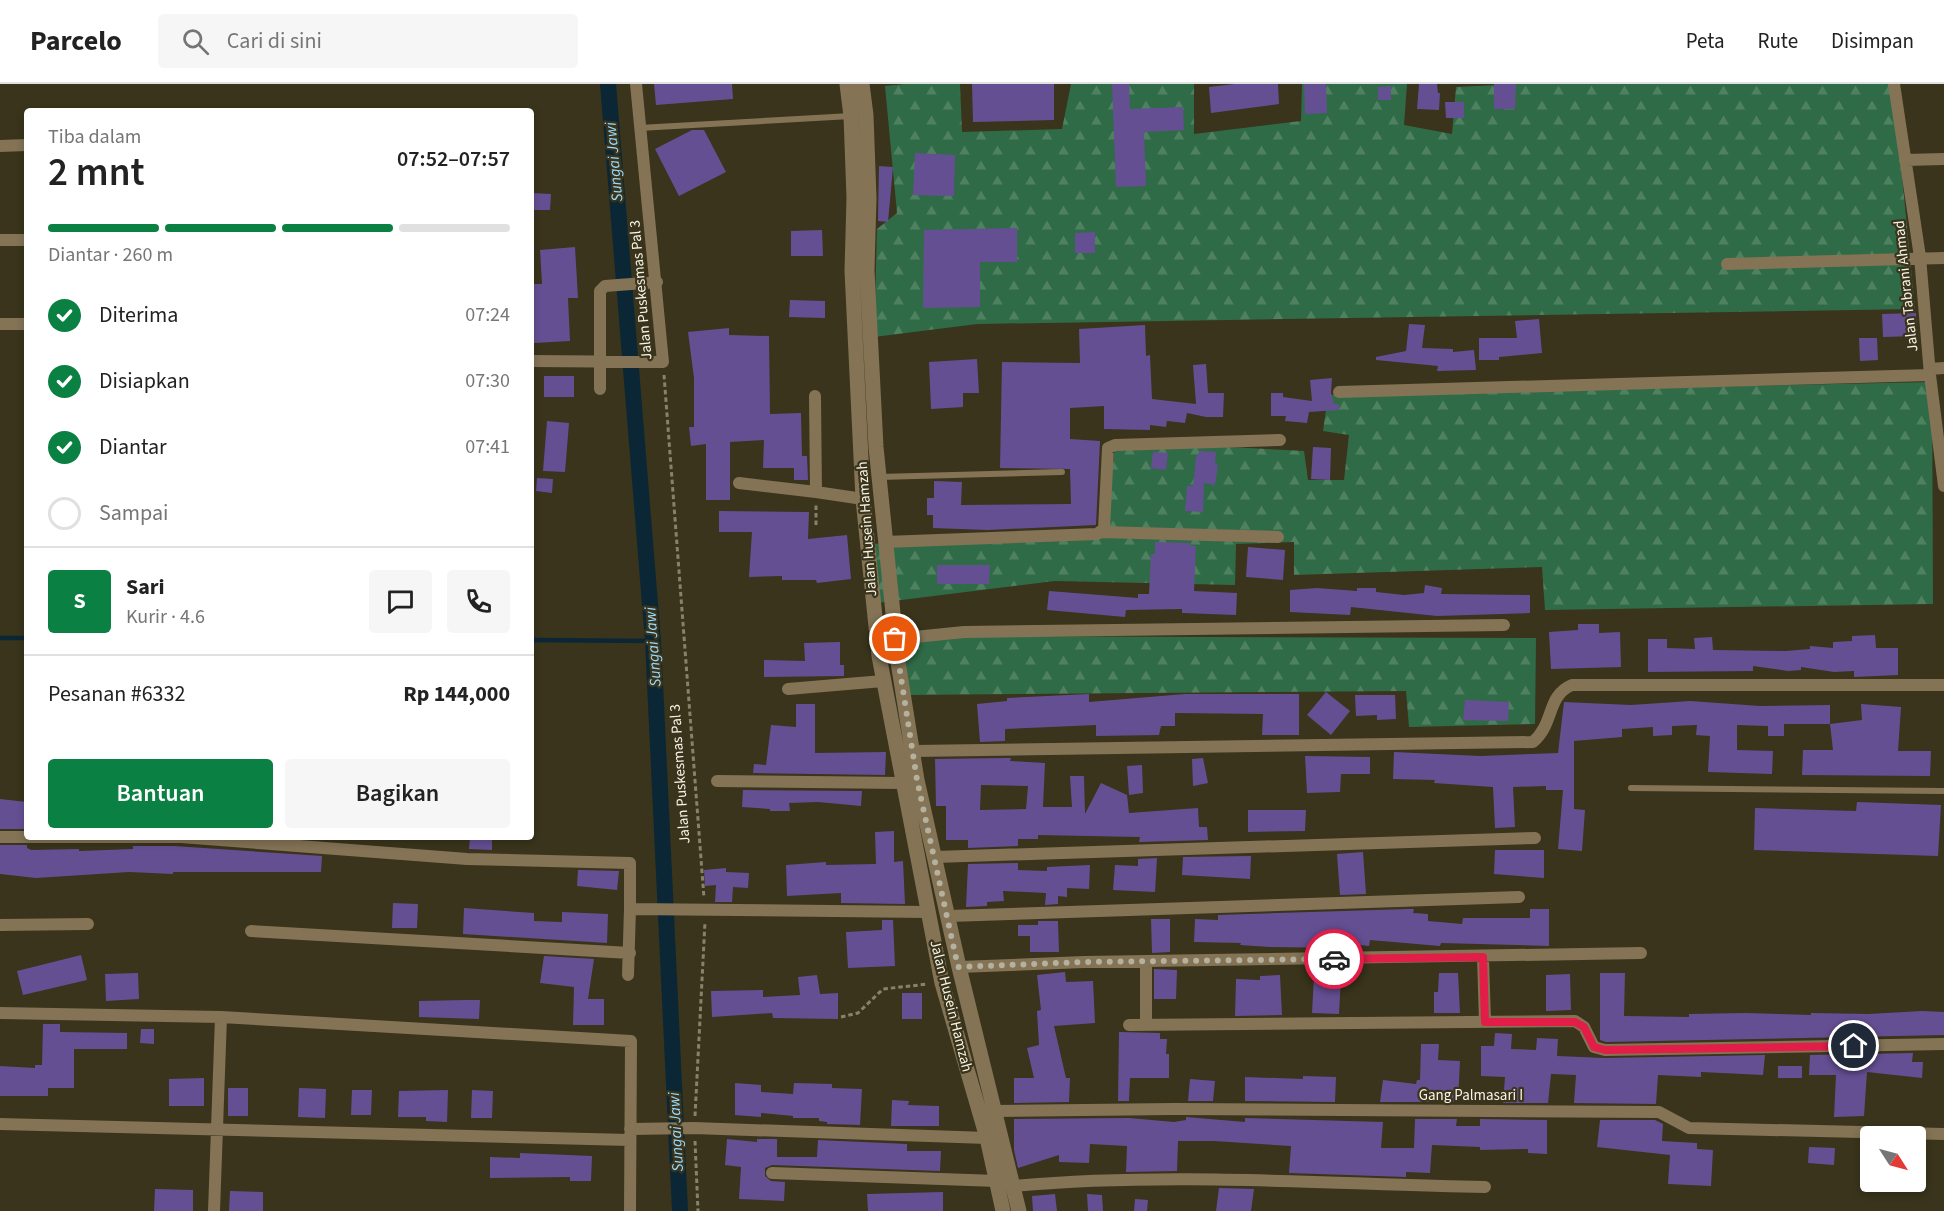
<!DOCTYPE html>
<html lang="id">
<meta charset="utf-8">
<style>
:root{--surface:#fff;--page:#f6f6f6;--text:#222;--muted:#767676;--line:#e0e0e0;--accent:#0b8043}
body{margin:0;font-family:"Source Sans 3",sans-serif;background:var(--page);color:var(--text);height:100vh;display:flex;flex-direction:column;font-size:22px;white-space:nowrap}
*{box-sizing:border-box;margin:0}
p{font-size:20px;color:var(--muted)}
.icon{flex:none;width:33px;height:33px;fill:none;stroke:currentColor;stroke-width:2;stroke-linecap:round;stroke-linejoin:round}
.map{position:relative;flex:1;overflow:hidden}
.panel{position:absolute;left:24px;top:24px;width:510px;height:732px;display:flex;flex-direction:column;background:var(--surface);border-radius:6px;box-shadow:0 3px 9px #0003}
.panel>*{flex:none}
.needle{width:39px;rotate:126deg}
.fabs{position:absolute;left:1860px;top:1042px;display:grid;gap:12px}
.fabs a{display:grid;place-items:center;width:66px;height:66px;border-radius:6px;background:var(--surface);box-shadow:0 3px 9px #0003;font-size:30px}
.pin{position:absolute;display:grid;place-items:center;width:51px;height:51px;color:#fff;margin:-26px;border:3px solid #fff;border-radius:50%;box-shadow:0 2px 6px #0007}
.courier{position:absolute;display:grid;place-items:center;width:60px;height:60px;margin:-30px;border:4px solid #e11d48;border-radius:50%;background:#fff;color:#222;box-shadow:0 2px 8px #0007}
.headline em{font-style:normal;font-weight:600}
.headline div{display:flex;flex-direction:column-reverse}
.headline{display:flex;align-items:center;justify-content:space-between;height:102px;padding:0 24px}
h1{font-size:39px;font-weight:600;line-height:45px}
.bar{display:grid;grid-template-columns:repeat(4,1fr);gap:9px 6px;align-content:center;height:72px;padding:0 24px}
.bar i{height:8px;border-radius:4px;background:var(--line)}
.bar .selected{background:var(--accent)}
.bar p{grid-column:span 4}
.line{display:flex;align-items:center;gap:15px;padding:0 24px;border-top:2px solid var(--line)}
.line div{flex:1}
.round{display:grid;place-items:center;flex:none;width:63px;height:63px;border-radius:6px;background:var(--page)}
ol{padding:0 24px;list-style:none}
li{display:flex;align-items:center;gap:18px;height:66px}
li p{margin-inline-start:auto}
li .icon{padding:6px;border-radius:50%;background:var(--accent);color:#fff;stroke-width:4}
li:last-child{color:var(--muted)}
li i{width:33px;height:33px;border:3px solid var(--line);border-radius:50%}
.primary-button{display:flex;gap:12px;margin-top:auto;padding:12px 24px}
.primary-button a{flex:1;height:69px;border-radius:6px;background:var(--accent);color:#fff;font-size:24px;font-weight:600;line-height:69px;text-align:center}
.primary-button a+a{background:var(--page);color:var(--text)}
header{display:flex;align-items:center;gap:36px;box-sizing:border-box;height:84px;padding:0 30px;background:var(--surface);border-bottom:2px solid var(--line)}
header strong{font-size:28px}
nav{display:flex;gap:33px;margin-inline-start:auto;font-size:21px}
.search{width:420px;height:54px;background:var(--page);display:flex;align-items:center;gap:15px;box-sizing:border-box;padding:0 21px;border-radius:6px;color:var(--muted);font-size:22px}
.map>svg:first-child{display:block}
.forest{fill:url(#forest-firs)}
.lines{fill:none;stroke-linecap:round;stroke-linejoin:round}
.stream{stroke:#0b2736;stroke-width:4.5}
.canal{stroke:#0b2736;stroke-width:16}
.building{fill:#654f93;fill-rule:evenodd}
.path{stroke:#86826d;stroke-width:3;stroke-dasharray:4.5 3;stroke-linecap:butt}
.service{stroke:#847355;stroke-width:6}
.minor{stroke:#847355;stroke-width:12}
.tertiary{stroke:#847355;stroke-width:15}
.done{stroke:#b4b19e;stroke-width:6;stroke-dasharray:0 10.8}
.route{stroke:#e11d48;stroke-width:8}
.labels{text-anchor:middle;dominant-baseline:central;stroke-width:4.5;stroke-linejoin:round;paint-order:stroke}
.street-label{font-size:15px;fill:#f7f4e5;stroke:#39341b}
.water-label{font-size:16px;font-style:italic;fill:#99daff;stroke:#39341b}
</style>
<header>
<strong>Parcelo</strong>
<div class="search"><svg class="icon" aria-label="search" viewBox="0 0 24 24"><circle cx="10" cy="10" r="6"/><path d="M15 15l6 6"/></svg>Cari di sini</div>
<nav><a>Peta</a><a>Rute</a><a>Disimpan</a></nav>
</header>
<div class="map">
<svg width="1944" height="1127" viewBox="0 0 1944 1127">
<defs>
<pattern id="forest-firs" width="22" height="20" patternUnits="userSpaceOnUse" patternTransform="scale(1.5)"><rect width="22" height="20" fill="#306b47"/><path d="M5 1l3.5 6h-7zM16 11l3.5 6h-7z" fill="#4f8161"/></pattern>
</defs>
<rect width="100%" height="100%" fill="#39341b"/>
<!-- forest -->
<path class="forest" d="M905,0H960L962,48L1062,45L1071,0H1194V50L1301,37L1302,0H1407L1404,41L1452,50L1456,3L1519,0H1893L1915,225L977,240L874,253L877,145L897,129L885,2Z
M1932,298L1933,520L1545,526L1542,483L1294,491V458L1236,460L1235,501L1055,497L877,519L871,460L1106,452L1115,361L1171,360L1304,367L1308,396H1344L1349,351L1323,347L1328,311Z
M897,552L1536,554L1535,640L1409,643L1406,607L906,611Z"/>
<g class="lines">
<!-- stream -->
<path class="stream" d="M0,554H27
M531,556L653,557"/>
<!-- canal -->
<path class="canal" d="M608,0L653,557L680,1127"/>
</g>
<!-- building -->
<path class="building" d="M654,0H732L733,15L656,21Z
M972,0H1054V36L973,38Z
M1112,0H1129L1130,25L1183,23L1184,46L1144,48L1146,102L1116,103Z
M1235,0H1278L1279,20L1211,29L1209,3Z
M1304,0H1326L1327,29L1305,30Z
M1419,0H1437L1438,9H1440L1439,26L1417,25Z
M1494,0H1516L1515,25H1494Z
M1391,2V16H1378V3Z
M1445,18H1464V34H1446Z
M692,46H704L726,88L679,112L655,65Z
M915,69L955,71L954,112L913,111Z
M879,82L893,83L888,138L878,137Z
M531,109L551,110L550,126H531Z
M1017,144V178H980V223L923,224L924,146Z
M822,146L823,172H791V147Z
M1095,148V169H1075V149Z
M575,163L578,214H568L570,257L534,259L532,200H542L540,166Z
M790,216L825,217V234L789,233Z
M1916,229L1917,252L1883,253L1882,230Z
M1539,235L1542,269L1499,273V276H1479V254H1517L1515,237Z
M1409,240L1425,241L1422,264L1453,265V268L1474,266L1476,286L1437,287L1438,282L1376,276V273L1406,267Z
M1145,241L1146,272L1150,271L1152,315L1196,320L1193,281L1206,280L1208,309H1224L1223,333H1206L1187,329L1185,339L1167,337L1166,343L1150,341V346L1104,345V322L1070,324V355L1100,357L1096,441L988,446L933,444V431H927V414H934V397L962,398L961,421L1071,420L1070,385L1000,384L1002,278L1080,279L1079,245Z
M729,244V251L769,252L770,330L801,329L802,372H807L808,396H794V384H763L764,356L730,358V416H706V360L691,362L689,343H694V294L688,248Z
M1859,254H1877L1878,276L1860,277Z
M977,275L979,309H963V323L931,325L929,278Z
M544,292H574V313H544Z
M1332,294L1331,309L1334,320H1339V326L1309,328L1307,339L1285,337L1286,332H1271V309H1283V313L1312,317L1310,296Z
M547,337L569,339L565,388L543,387Z
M1313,363L1331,364L1330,396L1311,395Z
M1200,367L1216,368L1215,381L1218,380L1215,401L1204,399L1203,428L1185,427L1187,402H1193L1196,373Z
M1153,368L1168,369L1166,386L1151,384Z
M537,394L553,395L552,409L536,407Z
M719,427L809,428L808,455L847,451L851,495L817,499L816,496H782V492L749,493L752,448H719Z
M1155,458L1190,459V462H1196L1194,507L1237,509L1236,531L1182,529V525L1126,526L1125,533L1047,526L1049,507L1138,514V510H1149L1151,470H1155Z
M1248,463L1285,466L1283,496L1246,493Z
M937,481H990L989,500H937Z
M1425,501L1442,504L1441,510L1530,511V529L1437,532L1351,523L1350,531L1290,528V506L1317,504L1357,507V504H1376V508L1404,511L1424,509Z
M1578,540H1599V549L1620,548L1621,583L1551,585L1549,548L1578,546Z
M1875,551L1876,564H1898V591L1854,593V587L1834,588L1801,583V586L1788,587L1753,582V587L1648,588V555H1667V564L1695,565L1694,554L1712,553L1713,566L1786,567L1810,565V562L1833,564V558L1852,557V552Z
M840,558V581H844V592L764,593V576L805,577L804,559Z
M1326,608L1350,627L1331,651L1307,631Z
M1089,610V618L1185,610H1299V651H1262L1263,630L1175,629V642H1161L1159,651L1096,652V641L1005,645V657L980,658L977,620L1007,617V614Z
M1355,611H1395L1396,635L1377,636V631L1356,632Z
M1465,616L1509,618L1508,637L1463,636Z
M1690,617L1760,622L1830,621V640H1784V652H1768V642L1737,641V666L1773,667L1772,690L1708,688L1710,652L1696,651L1697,641L1672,642V651L1653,652V643L1622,645V653L1574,657V725L1585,726L1582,767L1558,765L1563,706H1546V702L1513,703L1515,743L1495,744L1493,703L1434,699L1435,696L1393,695L1394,668L1480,672L1558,669L1564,618L1631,621Z
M796,620H815V669L886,668L885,691L753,689L754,680L766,681L771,641L796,643Z
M1861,620L1901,623L1898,667H1931L1930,692L1802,691L1803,666H1833L1830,640L1862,636Z
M1305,672L1370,673V690H1341L1340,708L1307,709Z
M1007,674H1011L1010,677L1045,679L1043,723H1072L1070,692H1084L1085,730L1101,699L1127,711L1129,729L1198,724L1199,743H1207L1208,756L1139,758L1140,753L1038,751V755H1018V762L968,764V756H946V722H936L935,675ZM981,701L1028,702L1026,725L980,726Z
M1203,674L1208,699L1193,702L1192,675Z
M1142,681L1143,709L1129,711L1127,682Z
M743,706L862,707L861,722L818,718L789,719L790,727H770V725L742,723Z
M0,715L27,718V745H0Z
M1857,718L1941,721L1938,772L1754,766L1755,724L1856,727Z
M1248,726H1306L1305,747L1248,748Z
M894,747V778L903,777L905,820L841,819V809L787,812L786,781L826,778V781L876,780L875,748Z
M470,753H492V766L469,765Z
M0,761H27V764L31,766L79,765V767L133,765V762H174L322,772L321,788H173V790L129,788L36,794L0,790Z
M1495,766H1544V794L1494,790Z
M1363,768L1366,810L1340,811L1337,770Z
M1251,772L1250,795L1182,791L1183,773Z
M1157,774L1155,808L1113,806L1115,781L1138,782V775Z
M1018,779V786L1047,787V783L1090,781L1089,805L1067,804V813L1058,812V820L1045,821L1046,809L1003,807L1004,817L987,818V822L966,823L968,780Z
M726,784V788L749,789L748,804L733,803L732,818H715L716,801L705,802L704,786Z
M578,786L619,787L617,806L577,802Z
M393,819L418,820L417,844H392Z
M464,824L534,829V837L562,838V828L608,830L607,859L463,850Z
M1409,825H1414L1413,829L1428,830V837L1462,840L1463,834H1530V825H1549V862L1441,859L1440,862L1370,856L1369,862L1350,860V864L1270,863L1240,861L1241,859L1194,858L1195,835L1218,836V831Z
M1151,835H1170V868L1152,869Z
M882,836H893L895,882L848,884L846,848L882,846Z
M1038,837H1058L1059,868H1030V852H1018V841H1038Z
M81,871L87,896L23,911L17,887Z
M544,872L594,875L588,915H604V941H573L574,903L540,899Z
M1154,885L1177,886L1176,915H1154Z
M1065,888L1066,898L1093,897L1095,939L1054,942L1066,994H1070L1069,1018L1014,1019V994H1034L1027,964L1039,961L1037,927L1041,926L1037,891Z
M138,889L139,915L106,917L105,890Z
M1439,889H1458L1460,929H1434V908H1438Z
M1600,889H1625L1624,932L1689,933V930L1746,929L1811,931V929L1868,930L1922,927L1944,928V951L1606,958L1600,956Z
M1570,890L1571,926L1546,927V891Z
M817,891L820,910L838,909V935L773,934L772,929L712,933L711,907L763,906V913L800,911L798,893Z
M1280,891L1282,931L1235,932L1236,895L1260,896V892Z
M1314,892L1341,893L1339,930L1312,929Z
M902,909H922V935H902Z
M466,916H480L479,935L419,933V917Z
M43,940H60V948L127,949V965H74V1004H48V1012H0V982L35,984V981H42Z
M141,945H154V960L140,959Z
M1119,948L1160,949V955H1167L1166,970H1169V994H1130L1129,1017H1118Z
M1495,949L1512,950L1511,965L1536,966L1537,954L1558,955L1557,972L1605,974L1765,971L1763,991L1701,988V993L1658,991L1656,1020L1574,1019L1576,991L1551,990L1548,1019H1503L1505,993L1481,992V962H1494Z
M1421,960H1439L1438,976L1460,977L1458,1018H1380L1383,996L1416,1000L1417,996H1420Z
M1913,969L1912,978H1923L1922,994L1867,988L1864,1032L1834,1033L1836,991H1809L1810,971Z
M1778,982H1802V994H1778Z
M1303,992L1336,993L1335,1018L1245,1017V993L1303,995Z
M204,994V1022H169V995Z
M1190,995L1215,997L1213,1017H1188Z
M735,999L761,1001V1008L793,1010L794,999L832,1000V1004L862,1005L860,1041L827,1040V1038L819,1037V1034H793V1032L761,1029V1033L735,1031Z
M228,1004H248V1032H228Z
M299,1004L326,1005L325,1034L298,1033Z
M352,1006H372L371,1031H351Z
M448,1006L447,1038L426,1037V1033H398L399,1007Z
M472,1006L493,1007L492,1034H471Z
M892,1016L909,1017L908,1021L939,1022V1042H891Z
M1186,1033L1245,1038V1034L1383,1038L1381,1064H1414L1415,1035H1457L1456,1042H1480V1035L1547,1036V1070L1528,1069V1065L1480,1066V1063L1432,1061L1430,1089L1406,1088V1093L1289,1089L1291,1062L1214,1057H1178L1177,1087L1126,1088L1127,1062L1090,1060L1089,1079L1059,1078V1071L1018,1084L1014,1066V1035L1129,1034L1174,1038L1186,1036Z
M1600,1036H1655L1663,1040L1662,1057L1697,1059V1065L1713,1066L1711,1102L1668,1100L1670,1071L1597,1063Z
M727,1055L757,1058V1055H777V1073H817L818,1056L907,1060V1067H941L940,1087L772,1081L765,1084V1092L771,1097L785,1098L784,1117L739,1115L741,1083L725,1081Z
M1809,1063L1835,1064L1834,1081L1808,1079Z
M520,1069L592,1072L591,1097H570V1093L490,1094V1073L520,1074Z
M1219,1104L1254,1105L1251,1127H1216Z
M155,1105L193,1106V1127H154Z
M230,1107L263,1108V1127H229Z
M943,1108V1127H868L867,1110Z
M1055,1110L1057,1127H1033L1032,1112Z
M1087,1110L1102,1111L1103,1127H1088Z
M1135,1115L1148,1116L1147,1127H1134Z"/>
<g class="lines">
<!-- path -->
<path class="path" d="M664,291L704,814
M816,441V421
M841,933L858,929L883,905L928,900
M695,1032L705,838
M695,1057L698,1127"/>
<!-- service -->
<path class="service" d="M639,44L851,32
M879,393L1062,388
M1631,704L1944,707"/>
<!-- minor -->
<path class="minor" d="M1894,0L1920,173L1930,291L1944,402
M0,62L27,61
M1905,76L1944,75
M0,156H27
M1727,180L1944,174
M0,240H27
M531,277L663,278L636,0
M1930,285L1944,284
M600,305V207L605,202L657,198
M1339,308L1930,291
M815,312L816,408L863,415
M739,399L816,408
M1101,448L1278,453
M885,458L1097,450L1104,445L1108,364L1115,361L1280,356
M895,555L964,548L1504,541
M788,605L883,597
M913,667L1533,658C1555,639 1546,612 1572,601H1944
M717,697L902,699
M0,753H181L467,775L630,779V825
M935,773L1535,754
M949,832L1519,813
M0,841L88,840
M251,847L630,869
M1483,873L1485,938
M959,883L1084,878L1641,869
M628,891L630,825L927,828
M0,929L221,933L631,957L630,1127
M1129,941L1575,937L1584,943L1594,963L1605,966L1944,960
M1146,941V878
M994,1027L1174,1025L1659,1028L1689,1044L1944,1050
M0,1040L630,1056
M630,1045L694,1044L987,1054
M772,1089L997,1097
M1014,1102C1170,1088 1328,1100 1485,1103
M214,1127L221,933"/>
<!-- tertiary -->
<path class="tertiary" d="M847,0L851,32L854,114L852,187L863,415L879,572L942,899L987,1054L1003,1127
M862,0L866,31L869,114L867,187L876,363L898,578L917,696L959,883L1019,1127"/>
</g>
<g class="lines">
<!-- done -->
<path class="done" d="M895,555L917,696L958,883L1084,878L1334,875"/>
<!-- route -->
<path class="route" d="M1334,875L1483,873L1485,938H1575L1584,943L1594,963L1605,966L1854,962"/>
</g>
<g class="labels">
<!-- street labels -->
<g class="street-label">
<text transform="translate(1906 202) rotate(-96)">Jalan Tabrani Ahmad</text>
<text transform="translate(641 206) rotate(-95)">Jalan Puskesmas Pal 3</text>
<text transform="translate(867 445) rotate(-94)">Jalan Husein Hamzah</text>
<text transform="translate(680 690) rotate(-94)">Jalan Puskesmas Pal 3</text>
<text transform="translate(951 922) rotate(76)">Jalan Husein Hamzah</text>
<text x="1471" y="1011">Gang Palmasari I</text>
</g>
<!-- water labels -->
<g class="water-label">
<text transform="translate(614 78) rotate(-95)">Sungai Jawi</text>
<text transform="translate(653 563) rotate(-94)">Sungai Jawi</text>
<text transform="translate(676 1048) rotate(-93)">Sungai Jawi</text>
</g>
</g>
</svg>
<div class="fabs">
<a><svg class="needle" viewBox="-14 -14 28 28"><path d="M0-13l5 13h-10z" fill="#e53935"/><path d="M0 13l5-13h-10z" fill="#767676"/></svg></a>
</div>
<div class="pin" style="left:895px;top:555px;background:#ea580c"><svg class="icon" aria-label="bag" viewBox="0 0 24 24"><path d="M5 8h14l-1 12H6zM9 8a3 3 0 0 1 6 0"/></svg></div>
<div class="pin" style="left:1854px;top:962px;background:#1f2937"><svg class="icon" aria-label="home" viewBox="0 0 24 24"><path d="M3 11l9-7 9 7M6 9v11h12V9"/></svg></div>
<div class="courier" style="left:1334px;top:875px"><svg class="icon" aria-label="car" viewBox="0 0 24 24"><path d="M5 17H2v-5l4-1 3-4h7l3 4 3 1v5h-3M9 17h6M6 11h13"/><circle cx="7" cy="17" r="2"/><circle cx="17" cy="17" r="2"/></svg></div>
<section class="panel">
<div class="headline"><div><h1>2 mnt</h1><p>Tiba dalam</p></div><em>07:52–07:57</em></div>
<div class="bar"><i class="selected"></i><i class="selected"></i><i class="selected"></i><i></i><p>Diantar · 260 m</p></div>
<ol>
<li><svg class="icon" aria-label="check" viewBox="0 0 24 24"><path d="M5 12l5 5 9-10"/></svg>Diterima<p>07:24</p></li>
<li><svg class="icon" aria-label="check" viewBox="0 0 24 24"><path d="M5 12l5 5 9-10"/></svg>Disiapkan<p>07:30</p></li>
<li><svg class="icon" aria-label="check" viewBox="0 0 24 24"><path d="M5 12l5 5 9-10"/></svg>Diantar<p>07:41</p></li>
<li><i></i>Sampai</li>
</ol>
<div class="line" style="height:108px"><b class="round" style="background:var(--accent);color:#fff">S</b><div><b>Sari</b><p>Kurir · 4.6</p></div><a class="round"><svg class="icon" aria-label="chat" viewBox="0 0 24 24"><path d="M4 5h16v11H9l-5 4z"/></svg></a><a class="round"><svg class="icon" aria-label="phone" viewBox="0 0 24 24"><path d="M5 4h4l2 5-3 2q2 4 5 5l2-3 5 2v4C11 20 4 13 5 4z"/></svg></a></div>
<div class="line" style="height:78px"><div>Pesanan #6332</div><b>Rp 144,000</b></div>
<div class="primary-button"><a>Bantuan</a><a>Bagikan</a></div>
</section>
</div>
